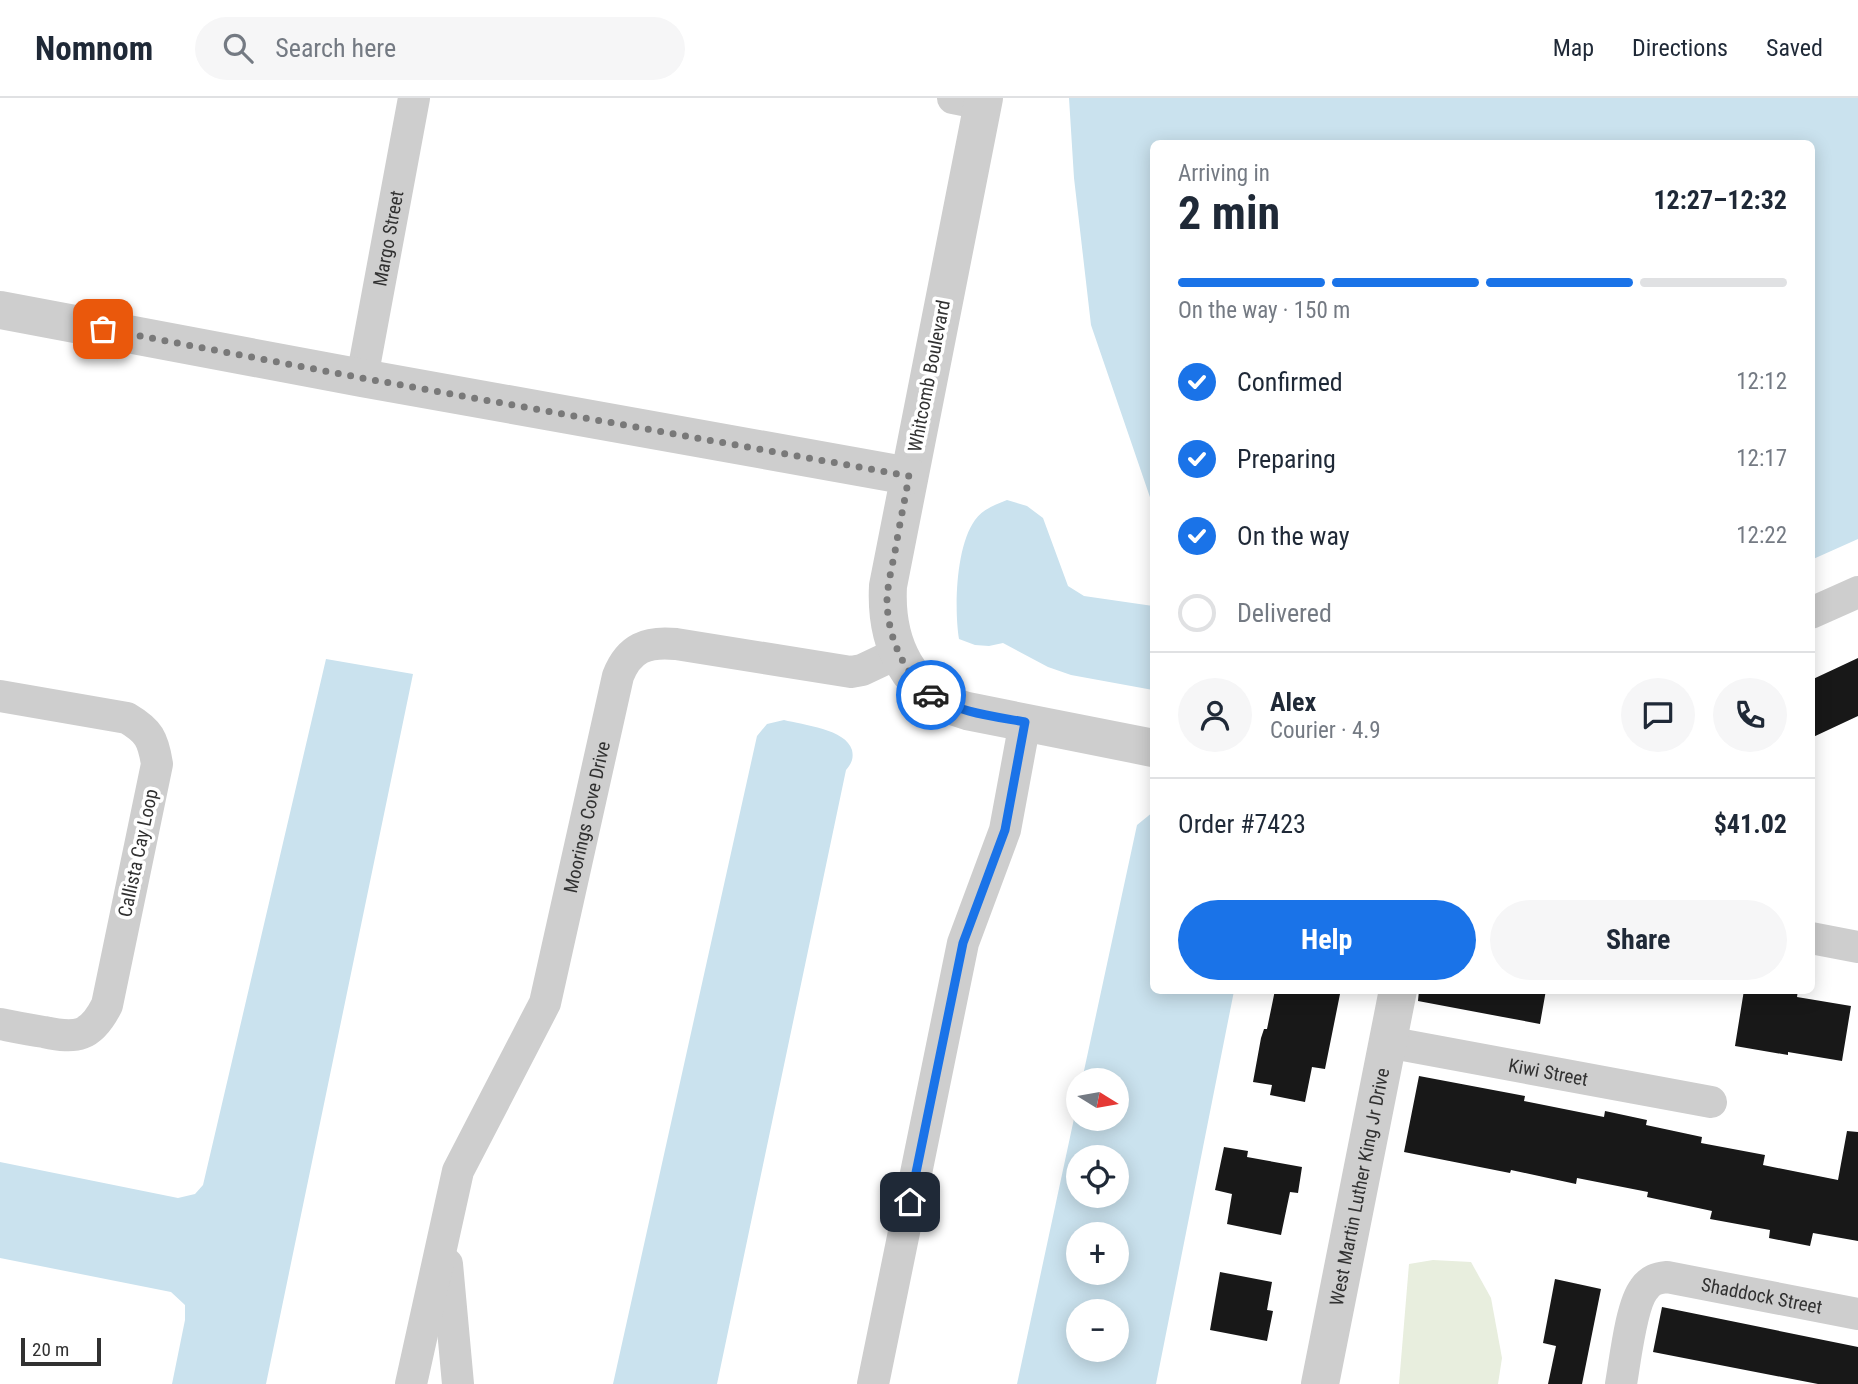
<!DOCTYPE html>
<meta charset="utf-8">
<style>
:root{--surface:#fff;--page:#f6f6f7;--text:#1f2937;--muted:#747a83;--line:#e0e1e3;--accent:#1a73e8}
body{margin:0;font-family:"Roboto Condensed",sans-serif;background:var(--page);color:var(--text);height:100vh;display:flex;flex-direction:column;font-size:26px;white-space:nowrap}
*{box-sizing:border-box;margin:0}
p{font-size:23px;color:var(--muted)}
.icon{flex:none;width:38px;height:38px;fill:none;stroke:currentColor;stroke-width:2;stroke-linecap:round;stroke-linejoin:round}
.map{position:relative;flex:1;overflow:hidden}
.panel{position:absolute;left:1150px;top:42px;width:665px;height:854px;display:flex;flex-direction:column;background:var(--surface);border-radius:10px;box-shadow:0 4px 18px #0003}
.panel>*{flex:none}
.needle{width:46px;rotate:101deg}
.fabs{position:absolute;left:1066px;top:970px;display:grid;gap:14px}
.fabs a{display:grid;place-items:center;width:63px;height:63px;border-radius:50%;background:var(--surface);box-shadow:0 4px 18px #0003;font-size:35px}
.scale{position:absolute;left:21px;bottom:18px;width:80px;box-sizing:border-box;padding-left:7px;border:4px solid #313131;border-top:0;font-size:19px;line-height:24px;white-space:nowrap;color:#313131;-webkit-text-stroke:5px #fff;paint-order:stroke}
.pin{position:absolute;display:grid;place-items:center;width:60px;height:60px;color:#fff;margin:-30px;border-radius:14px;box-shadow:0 4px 10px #0006}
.courier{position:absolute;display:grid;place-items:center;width:70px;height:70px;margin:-35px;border:5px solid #1a73e8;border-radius:50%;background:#fff;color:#222;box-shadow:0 2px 9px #0007}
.headline em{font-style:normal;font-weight:700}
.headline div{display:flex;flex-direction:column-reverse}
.headline{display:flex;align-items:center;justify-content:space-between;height:119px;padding:0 28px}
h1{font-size:46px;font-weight:700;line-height:52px}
.bar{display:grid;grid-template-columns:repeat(4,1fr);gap:10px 7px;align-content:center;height:84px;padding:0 28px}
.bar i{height:9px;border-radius:5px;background:var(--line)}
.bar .active{background:var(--accent)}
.bar p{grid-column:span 4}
.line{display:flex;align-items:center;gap:18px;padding:0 28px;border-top:2px solid var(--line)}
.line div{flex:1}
.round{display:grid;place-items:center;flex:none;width:74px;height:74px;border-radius:37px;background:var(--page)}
ol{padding:0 28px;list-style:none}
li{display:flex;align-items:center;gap:21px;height:77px}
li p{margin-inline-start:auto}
li .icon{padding:7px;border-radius:50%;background:var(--accent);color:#fff;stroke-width:4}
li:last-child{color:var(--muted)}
li i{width:38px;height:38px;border:4px solid var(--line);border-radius:50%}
.cta{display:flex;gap:14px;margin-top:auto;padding:14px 28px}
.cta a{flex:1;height:80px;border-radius:42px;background:var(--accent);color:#fff;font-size:28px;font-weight:700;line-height:80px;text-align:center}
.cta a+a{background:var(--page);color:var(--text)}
header{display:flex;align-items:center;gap:42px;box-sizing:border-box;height:98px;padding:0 35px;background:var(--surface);border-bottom:2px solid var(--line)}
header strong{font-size:33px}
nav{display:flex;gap:38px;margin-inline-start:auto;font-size:24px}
.search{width:490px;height:63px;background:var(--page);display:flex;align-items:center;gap:18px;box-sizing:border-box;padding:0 24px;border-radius:38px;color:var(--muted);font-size:26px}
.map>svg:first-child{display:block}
.green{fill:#e8eede}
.water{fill:#cae2ee;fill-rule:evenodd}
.building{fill:#181818}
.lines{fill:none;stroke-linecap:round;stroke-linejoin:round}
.minor{stroke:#cecece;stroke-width:32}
.tertiary{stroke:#cecece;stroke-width:38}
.done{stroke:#797979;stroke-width:7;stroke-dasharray:0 12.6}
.route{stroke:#1a73e8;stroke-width:9}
.labels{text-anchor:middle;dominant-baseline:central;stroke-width:7;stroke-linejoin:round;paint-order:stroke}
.street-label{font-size:19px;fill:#313131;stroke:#fff}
</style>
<header>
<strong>Nomnom</strong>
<div class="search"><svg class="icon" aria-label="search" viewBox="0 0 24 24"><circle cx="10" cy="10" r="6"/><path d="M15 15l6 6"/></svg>Search here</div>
<nav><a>Map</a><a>Directions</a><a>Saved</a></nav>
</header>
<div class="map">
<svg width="1858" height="1286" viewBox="0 0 1858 1286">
<rect width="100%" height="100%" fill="#fff"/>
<!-- green -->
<path class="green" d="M1433,1162L1471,1164L1491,1200L1502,1260L1498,1286H1399L1409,1166Z"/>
<!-- water -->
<path class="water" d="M1069,0H1858V441L1811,462V46H1153V408L1091,227L1074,80Z
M1007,402L1027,408L1043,420L1068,488L1084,498L1153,508V592L1071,577L1048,569L1003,545L989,548L975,547L959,541C954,510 956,448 975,422C983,411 995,407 1007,402Z
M326,561L413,576L266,1286H172L185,1222V1207L171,1194L0,1160V1064L178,1100L195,1096L203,1087Z
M784,622C803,627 846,631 852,652C854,661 851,666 846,672L717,1286H613L757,638L767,626Z
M1153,714V892L1234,893L1156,1286H1017L1078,1002V1020H1116V982H1082L1137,727ZM1078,1059H1116V1097H1078ZM1078,1136H1116V1174H1078ZM1078,1213H1116V1251H1078Z"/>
<!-- building -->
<path class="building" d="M1858,560V618L1811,640V582Z
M1275,892H1322L1340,896L1325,971L1312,969L1305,1004L1270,997L1272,987L1253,984L1261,940L1264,931H1267Z
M1419,892H1546L1540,926L1418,903Z
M1744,892H1798L1797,899L1851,908L1842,963L1788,954V957L1735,948Z
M1419,978L1525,998L1524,1003L1604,1019L1605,1013L1647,1022L1646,1027L1702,1039L1701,1045L1765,1057L1763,1067L1838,1082L1847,1033L1858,1034V1143L1813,1135L1810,1148L1769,1140L1770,1132L1710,1121L1712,1113L1647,1099L1648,1094L1577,1080L1576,1086L1511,1072L1510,1075L1404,1054Z
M1224,1049L1248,1053L1247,1059L1302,1069L1298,1095L1290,1094L1281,1137L1227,1126L1232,1096L1215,1092Z
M1220,1174L1272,1184L1267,1212L1273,1213L1267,1243L1210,1232Z
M1555,1181L1601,1191L1582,1286H1548L1556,1248L1543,1245Z
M1662,1209L1858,1249V1286H1818L1653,1254Z"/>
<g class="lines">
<!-- minor -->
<g class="minor">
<path d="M953,0L983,6"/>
<path id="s1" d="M362,280L414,0"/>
<path d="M1811,515L1858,494"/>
<path d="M0,598L127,620C149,633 153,641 157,666L107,907C91,939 77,941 44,934C29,932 15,929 0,926"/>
<path d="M1811,840L1858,849"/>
<path id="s2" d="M1387,944L1711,1004"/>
<path d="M447,1166L458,1286"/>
<path id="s3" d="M411,1286L458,1073L545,905L618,578C629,550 647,543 676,546L851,574L862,572L898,555"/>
<path d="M873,1286L963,845L1005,732L1025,624"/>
<path id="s4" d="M1621,1286C1625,1264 1631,1207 1644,1191C1650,1182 1657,1180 1667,1179L1858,1216"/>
</g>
<!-- tertiary -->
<g class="tertiary">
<path d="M984,0L888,488C885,545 908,597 967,613L1153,650"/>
<path d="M0,212L362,280L909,378"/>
<path id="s5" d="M1320,1286L1398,892"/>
</g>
</g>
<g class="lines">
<!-- done -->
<path class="done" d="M103,231L362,280L909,378C905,401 900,424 896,448C893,465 888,483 887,501C887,537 903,575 931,597"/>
<!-- route -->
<path class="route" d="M910,1104L963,845L1005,732L1025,624C992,618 960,615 931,597"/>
</g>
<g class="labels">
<!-- street labels -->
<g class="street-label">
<text stroke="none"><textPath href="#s1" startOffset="142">Margo Street</textPath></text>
<text transform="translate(929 278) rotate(-79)">Whitcomb Boulevard</text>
<text stroke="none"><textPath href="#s3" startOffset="598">Moorings Cove Drive</textPath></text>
<text transform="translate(138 755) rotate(-78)">Callista Cay Loop</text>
<text stroke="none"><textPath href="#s2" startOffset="164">Kiwi Street</textPath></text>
<text stroke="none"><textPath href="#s5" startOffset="201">West Martin Luther King Jr Drive</textPath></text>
<text stroke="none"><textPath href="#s4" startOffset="222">Shaddock Street</textPath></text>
</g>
</g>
</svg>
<div class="fabs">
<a><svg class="needle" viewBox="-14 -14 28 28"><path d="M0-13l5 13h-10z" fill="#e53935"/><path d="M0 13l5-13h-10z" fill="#747a83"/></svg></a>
<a><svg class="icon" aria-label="locate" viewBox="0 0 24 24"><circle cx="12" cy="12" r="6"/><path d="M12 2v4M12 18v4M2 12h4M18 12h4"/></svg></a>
<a>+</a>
<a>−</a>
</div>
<div class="scale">20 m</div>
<div class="pin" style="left:103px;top:231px;background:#ea580c"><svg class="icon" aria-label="bag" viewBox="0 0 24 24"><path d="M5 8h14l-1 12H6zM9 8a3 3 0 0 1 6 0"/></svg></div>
<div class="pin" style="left:910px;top:1104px;background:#1f2937"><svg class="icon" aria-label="home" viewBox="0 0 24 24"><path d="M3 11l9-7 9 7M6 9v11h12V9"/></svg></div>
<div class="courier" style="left:931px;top:597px"><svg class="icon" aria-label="car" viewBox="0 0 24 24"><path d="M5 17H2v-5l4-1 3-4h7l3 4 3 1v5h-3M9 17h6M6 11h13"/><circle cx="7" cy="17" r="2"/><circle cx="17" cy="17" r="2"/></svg></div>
<section class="panel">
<div class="headline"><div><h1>2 min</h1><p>Arriving in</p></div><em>12:27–12:32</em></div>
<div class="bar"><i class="active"></i><i class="active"></i><i class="active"></i><i></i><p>On the way · 150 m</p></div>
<ol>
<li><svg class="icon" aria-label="check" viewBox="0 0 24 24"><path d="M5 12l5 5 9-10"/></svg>Confirmed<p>12:12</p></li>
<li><svg class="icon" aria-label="check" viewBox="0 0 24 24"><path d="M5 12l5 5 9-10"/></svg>Preparing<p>12:17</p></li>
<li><svg class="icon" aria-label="check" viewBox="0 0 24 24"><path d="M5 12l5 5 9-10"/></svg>On the way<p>12:22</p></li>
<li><i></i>Delivered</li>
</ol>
<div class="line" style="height:126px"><a class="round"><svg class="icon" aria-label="person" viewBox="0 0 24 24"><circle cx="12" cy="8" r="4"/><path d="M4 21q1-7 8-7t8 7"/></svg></a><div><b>Alex</b><p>Courier · 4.9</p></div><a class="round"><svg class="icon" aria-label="chat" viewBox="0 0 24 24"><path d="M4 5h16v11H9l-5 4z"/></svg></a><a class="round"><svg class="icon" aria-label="phone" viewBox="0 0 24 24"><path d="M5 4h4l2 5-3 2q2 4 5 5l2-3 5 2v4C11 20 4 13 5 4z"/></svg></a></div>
<div class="line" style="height:91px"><div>Order #7423</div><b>$41.02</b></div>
<div class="cta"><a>Help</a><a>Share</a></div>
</section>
</div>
